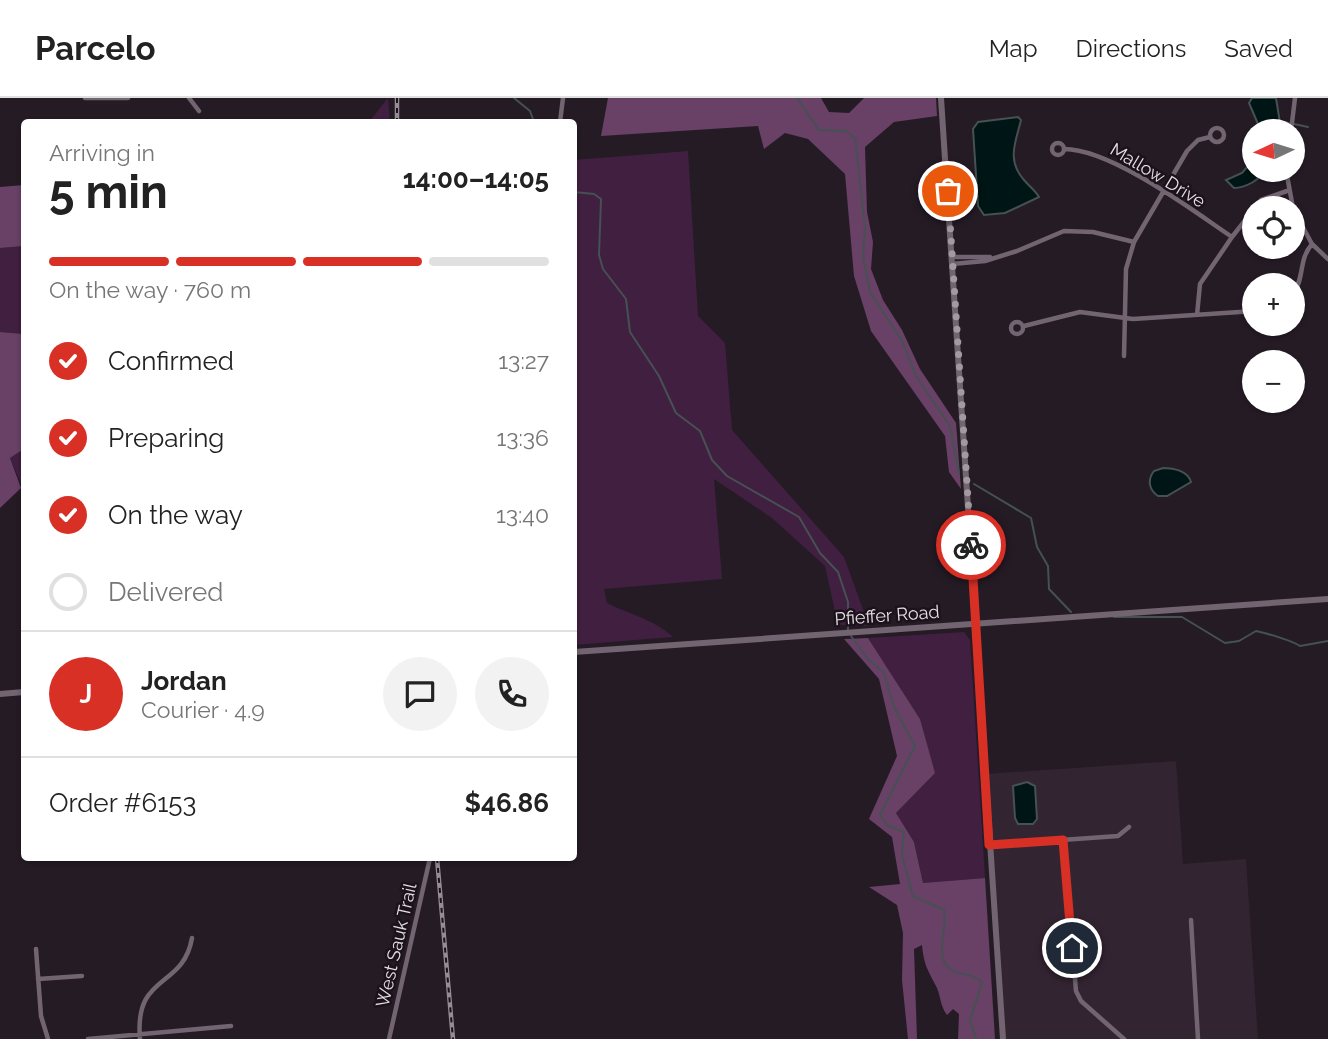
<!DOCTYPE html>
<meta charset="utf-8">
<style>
:root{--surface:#fff;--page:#f2f2f2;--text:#222;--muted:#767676;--line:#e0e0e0;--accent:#d93025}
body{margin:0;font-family:Raleway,sans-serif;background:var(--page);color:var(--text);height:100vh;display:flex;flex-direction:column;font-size:26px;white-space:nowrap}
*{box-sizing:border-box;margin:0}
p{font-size:23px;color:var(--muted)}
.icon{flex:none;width:38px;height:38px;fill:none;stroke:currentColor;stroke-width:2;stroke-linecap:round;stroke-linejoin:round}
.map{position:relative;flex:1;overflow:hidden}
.details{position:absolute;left:21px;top:21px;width:556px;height:742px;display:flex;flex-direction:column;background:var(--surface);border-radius:7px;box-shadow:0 2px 5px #0004}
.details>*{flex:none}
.needle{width:46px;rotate:266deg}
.buttons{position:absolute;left:1242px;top:21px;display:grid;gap:14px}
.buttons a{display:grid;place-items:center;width:63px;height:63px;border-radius:50%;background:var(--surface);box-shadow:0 2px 5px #0004;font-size:35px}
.pin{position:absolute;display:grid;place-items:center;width:60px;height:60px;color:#fff;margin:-30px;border:4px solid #fff;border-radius:50%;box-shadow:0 2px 7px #0007}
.courier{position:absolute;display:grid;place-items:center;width:70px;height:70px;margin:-35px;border:5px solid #d93025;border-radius:50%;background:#fff;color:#222;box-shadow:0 2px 9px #0007}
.head em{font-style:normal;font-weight:700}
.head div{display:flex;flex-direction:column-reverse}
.head{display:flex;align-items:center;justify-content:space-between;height:119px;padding:0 28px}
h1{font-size:46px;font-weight:700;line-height:52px}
.bar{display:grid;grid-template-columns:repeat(4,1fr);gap:10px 7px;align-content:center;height:84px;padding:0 28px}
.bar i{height:9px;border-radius:5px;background:var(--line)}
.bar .current{background:var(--accent)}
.bar p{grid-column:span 4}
.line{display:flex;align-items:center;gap:18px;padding:0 28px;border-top:2px solid var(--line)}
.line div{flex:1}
.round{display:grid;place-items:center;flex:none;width:74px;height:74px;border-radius:37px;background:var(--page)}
ol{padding:0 28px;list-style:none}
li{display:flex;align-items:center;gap:21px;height:77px}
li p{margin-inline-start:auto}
li .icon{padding:7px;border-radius:50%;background:var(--accent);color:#fff;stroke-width:4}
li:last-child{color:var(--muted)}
li i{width:38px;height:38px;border:4px solid var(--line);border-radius:50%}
header{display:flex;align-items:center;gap:42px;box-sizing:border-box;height:98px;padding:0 35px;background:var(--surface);border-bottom:2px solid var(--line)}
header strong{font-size:33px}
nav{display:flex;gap:38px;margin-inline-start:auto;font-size:24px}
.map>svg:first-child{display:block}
.built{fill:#332432}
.green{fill:#411f40}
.forest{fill:#694066}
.water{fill:#001515;stroke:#455153;stroke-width:2}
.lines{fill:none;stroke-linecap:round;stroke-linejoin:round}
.stream{stroke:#455153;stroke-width:2}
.street{stroke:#726571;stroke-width:4.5}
.secondary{stroke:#726571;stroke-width:6}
.rail-casing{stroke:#958d94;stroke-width:4.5}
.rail{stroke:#1c121b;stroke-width:2;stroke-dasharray:5;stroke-linecap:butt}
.done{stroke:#a29aa1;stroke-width:7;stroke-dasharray:0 12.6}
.route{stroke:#d93025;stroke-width:9}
.labels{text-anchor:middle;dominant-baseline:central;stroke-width:5;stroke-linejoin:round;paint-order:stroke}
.street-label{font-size:18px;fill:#e5dee4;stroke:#1c121b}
</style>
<header>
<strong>Parcelo</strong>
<nav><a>Map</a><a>Directions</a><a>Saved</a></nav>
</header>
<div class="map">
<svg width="1328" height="941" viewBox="0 0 1328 941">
<rect width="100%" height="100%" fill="#251b25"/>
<!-- built -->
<path class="built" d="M1176,663L1183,766L1246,761L1258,941H1004L986,676Z"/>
<!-- green -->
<path class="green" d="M388,0L390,24H369Z
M688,53L698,218L725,245L732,332L844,459L869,528L838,527L825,468L772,420L714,381L722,481L604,491L607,505C631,517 653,521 673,539L574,547V62Z
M24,148V236L0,234V150Z
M24,351V393L10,360Z
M964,534L970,542L985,780L923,785L914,744L896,715L934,675L920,621L868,540Z"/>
<!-- forest -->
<path class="forest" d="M608,0H821L829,14L849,15L864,0H936L937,18L894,24L865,49L867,114L873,144L871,171L883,202L902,232L920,271L956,325L961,391L949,374L945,338L871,233L854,178L845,76L808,41L785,35L764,51L758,28L601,38Z
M24,87V148L0,150V89Z
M0,234L24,236V351L10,360L21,390L0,410Z
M868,540L920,621L935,675L896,715L914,744L923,785L985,780L995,941H958L959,916L953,911L947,917C940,907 941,900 937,890C928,872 924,868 922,847L914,851L917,941H908L902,882L903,835L897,807L869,789L900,786L892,739L869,721L897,658L879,581L844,541Z"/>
<!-- water -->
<path class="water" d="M1252,0H1276L1280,25L1272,33H1261L1249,5Z
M1018,19L1021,22C1016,43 1006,62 1024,82C1029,88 1035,92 1039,99L1005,115L984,117L978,108L973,31L978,24Z
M1255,60V72H1265C1260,82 1245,90 1234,90L1226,82L1242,75Z
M1163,370C1174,370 1188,373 1191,384L1167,398H1158C1149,392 1147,382 1154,373Z
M1027,684L1035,688L1037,721L1033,726H1018L1015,720L1013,688Z"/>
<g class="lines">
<!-- stream -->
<path class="stream" d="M514,0L530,13L534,24
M797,0L819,32L846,33L855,40L865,130L863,157L870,194L902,243L916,278L950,328L959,375
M1280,23L1289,25
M1294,26L1308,29
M574,94L594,96L601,101L599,157L603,171L626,201L630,234L659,278L676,315L700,333L712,362L727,378L799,419L820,455L838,474L848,504V532
M974,386L1031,420L1037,449L1048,468L1049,491L1071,514
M1114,519H1182L1225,545L1239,543L1256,533C1266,535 1293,543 1300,548L1328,543
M851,538L868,561L884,575L894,609L915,648L880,717L887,727L904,734L902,757L913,798L944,812C948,829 933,860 951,872C961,878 975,875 982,885L970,922L976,941"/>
<!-- street -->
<path class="street" d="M85,0H128
M189,0L199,13
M560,24L563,0
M1210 37a7 7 0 1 1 14 0a7 7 0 1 1-14 0Z
M1291,33L1295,0
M1052 51a6 6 0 1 1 12 0a6 6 0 1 1-12 0Z
M1064,51C1111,51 1192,112 1232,139
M1286,72L1293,110
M1293,111L1312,146L1328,161
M952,159H990
M952,166L985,163L1017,153L1064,133L1093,134L1134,144
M1293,196C1305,180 1298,162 1312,146
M1197,217L1200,186L1232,139L1261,102L1287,93
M1011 230a6 6 0 1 1 12 0a6 6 0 1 1-12 0Z
M1024,228L1080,214L1133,221L1255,213
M1124,258L1126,171L1134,144L1187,53L1198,42L1210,39
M1063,742L1076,893L1081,903L1124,941
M990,747L1118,738L1129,729
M1191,822L1198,941
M36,851L41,918L48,941
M38,881L82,878
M88,941L231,928
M140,941C134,874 183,892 192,840
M389,941L430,760"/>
<!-- secondary -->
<path class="secondary" d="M941,0L1003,941
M574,554L1328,501
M0,596L24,594"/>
<defs>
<path id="rail" d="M397,0V24
M437,760L453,941"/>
</defs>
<!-- rail casing -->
<use href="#rail" class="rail-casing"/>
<!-- rail -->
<use href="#rail" class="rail"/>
</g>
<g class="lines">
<!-- done -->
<path class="done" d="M948,93L971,447"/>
<!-- route -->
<path class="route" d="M971,447L989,747L1063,742L1072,850"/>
</g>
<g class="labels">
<!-- street labels -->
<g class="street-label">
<text transform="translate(1158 77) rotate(31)">Mallow Drive</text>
<text transform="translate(887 517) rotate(-4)">Pfieffer Road</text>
<text transform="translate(396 847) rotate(-77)">West Sauk Trail</text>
</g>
</g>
</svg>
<div class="buttons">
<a><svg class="needle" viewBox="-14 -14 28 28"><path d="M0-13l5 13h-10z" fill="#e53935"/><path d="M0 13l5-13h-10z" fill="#767676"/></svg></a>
<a><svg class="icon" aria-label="locate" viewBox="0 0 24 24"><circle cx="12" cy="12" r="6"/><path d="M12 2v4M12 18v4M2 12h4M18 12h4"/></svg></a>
<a>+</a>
<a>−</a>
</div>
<div class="pin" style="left:948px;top:93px;background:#ea580c"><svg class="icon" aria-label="bag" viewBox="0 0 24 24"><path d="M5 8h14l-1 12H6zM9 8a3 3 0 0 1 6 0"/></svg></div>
<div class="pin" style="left:1072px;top:850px;background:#1f2937"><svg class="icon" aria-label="home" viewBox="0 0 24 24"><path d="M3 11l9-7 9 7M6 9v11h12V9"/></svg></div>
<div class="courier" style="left:971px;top:447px"><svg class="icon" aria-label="bike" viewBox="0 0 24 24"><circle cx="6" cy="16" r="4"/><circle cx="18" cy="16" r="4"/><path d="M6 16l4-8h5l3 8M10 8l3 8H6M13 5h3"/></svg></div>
<section class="details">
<div class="head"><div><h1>5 min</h1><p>Arriving in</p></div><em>14:00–14:05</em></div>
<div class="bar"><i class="current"></i><i class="current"></i><i class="current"></i><i></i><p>On the way · 760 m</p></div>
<ol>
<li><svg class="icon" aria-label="check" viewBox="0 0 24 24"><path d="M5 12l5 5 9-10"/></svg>Confirmed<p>13:27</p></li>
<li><svg class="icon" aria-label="check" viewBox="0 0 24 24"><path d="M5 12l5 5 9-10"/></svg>Preparing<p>13:36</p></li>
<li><svg class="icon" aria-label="check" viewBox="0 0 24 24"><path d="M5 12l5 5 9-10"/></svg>On the way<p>13:40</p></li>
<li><i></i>Delivered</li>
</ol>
<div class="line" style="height:126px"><b class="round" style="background:var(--accent);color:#fff">J</b><div><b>Jordan</b><p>Courier · 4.9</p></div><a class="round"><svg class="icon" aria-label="chat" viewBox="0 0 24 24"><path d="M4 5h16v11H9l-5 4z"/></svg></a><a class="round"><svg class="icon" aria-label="phone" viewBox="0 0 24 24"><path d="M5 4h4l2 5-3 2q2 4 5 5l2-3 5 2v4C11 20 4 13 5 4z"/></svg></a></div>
<div class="line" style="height:91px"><div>Order #6153</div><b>$46.86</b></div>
</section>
</div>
